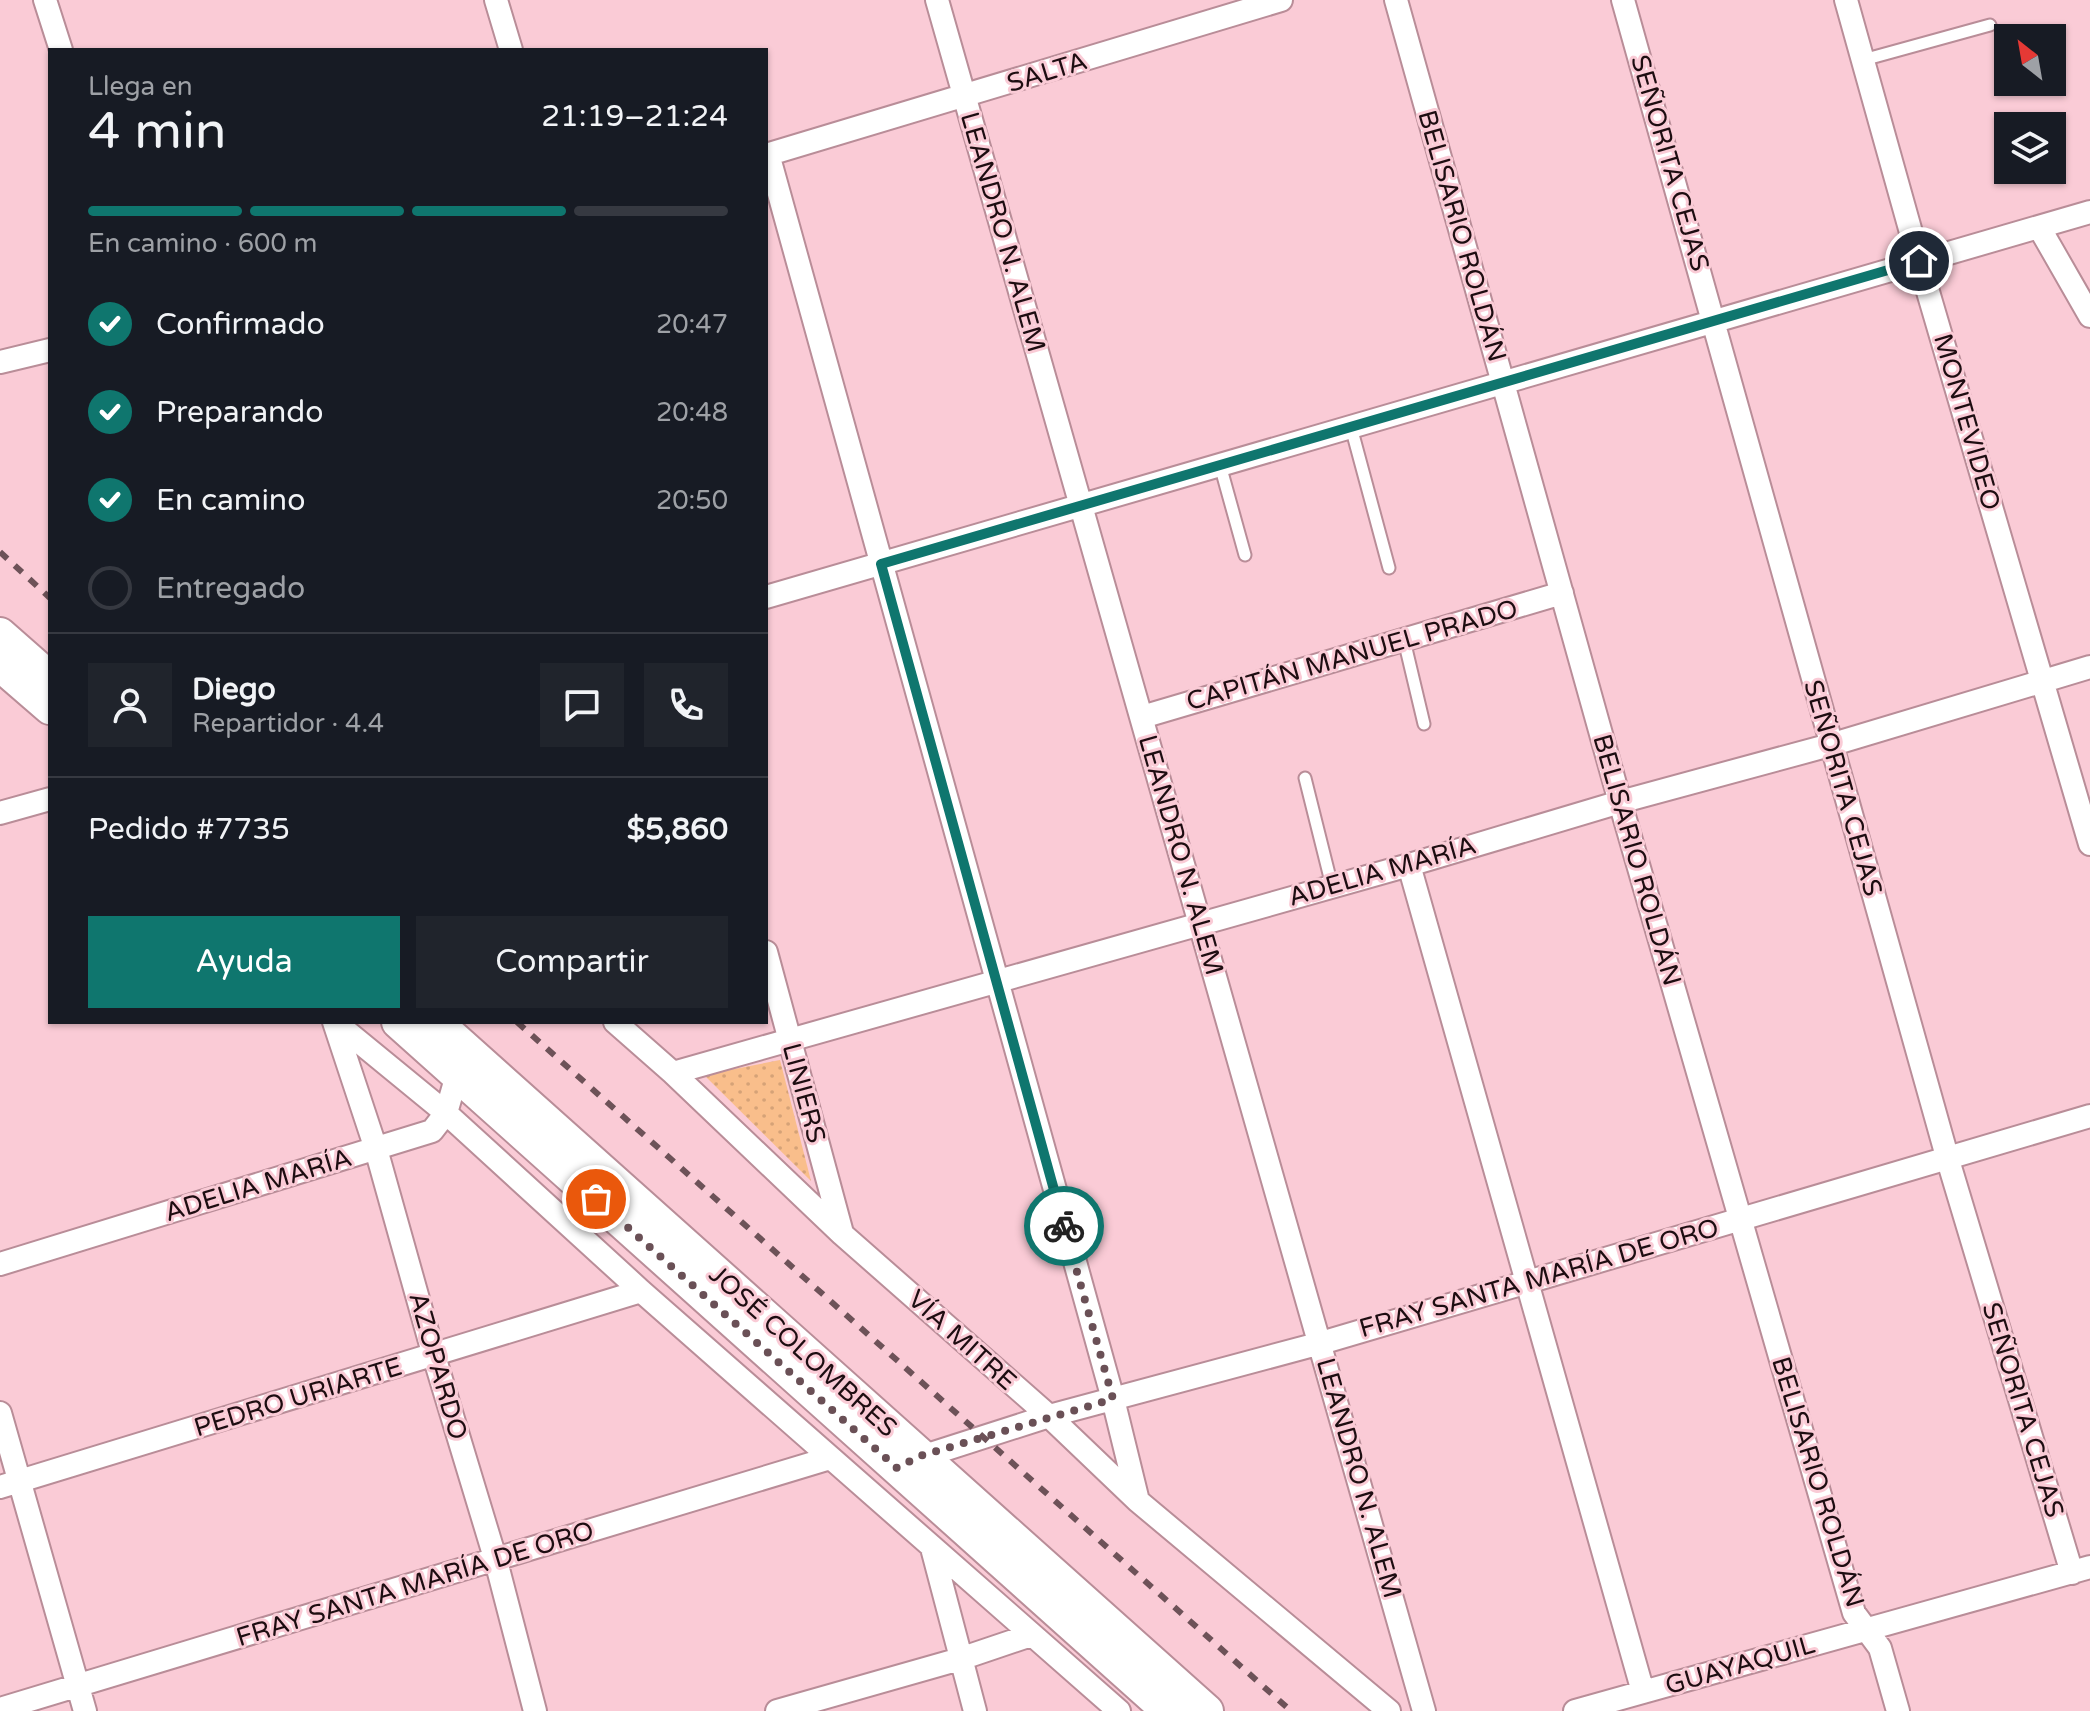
<!DOCTYPE html>
<html lang="es">
<meta charset="utf-8">
<style>
:root{--surface:#171b24;--page:#20242c;--text:#f1f3f6;--muted:#9ea1a6;--line:#363941;--accent:#0f766e}
body{margin:0;font-family:"Varela Round",sans-serif;background:var(--page);color:var(--text);height:100vh;display:flex;flex-direction:column;font-size:30px;white-space:nowrap}
*{box-sizing:border-box;margin:0}
p{font-size:26px;color:var(--muted)}
.icon{flex:none;width:44px;height:44px;fill:none;stroke:currentColor;stroke-width:2;stroke-linecap:round;stroke-linejoin:round}
.map{position:relative;flex:1;overflow:hidden}
.details{position:absolute;left:48px;top:48px;width:720px;height:976px;display:flex;flex-direction:column;background:var(--surface);border-radius:0px;box-shadow:0 2px 6px #0004}
.details>*{flex:none}
.needle{width:52px;rotate:329deg}
.tools{position:absolute;left:1994px;top:24px;display:grid;gap:16px}
.tools a{display:grid;place-items:center;width:72px;height:72px;border-radius:0px;background:var(--surface);box-shadow:0 2px 6px #0004;font-size:40px}
.pin{position:absolute;display:grid;place-items:center;width:68px;height:68px;color:#fff;margin:-34px;border:4px solid #fff;border-radius:50%;box-shadow:0 2px 8px #0007}
.courier{position:absolute;display:grid;place-items:center;width:80px;height:80px;margin:-40px;border:6px solid #0f766e;border-radius:50%;background:#fff;color:#222;box-shadow:0 2px 10px #0007}
.head em{font-style:normal;font-weight:600}
.head div{display:flex;flex-direction:column-reverse}
.head{display:flex;align-items:center;justify-content:space-between;height:136px;padding:0 40px}
h1{font-size:52px;font-weight:600;line-height:60px}
.bar{display:grid;grid-template-columns:repeat(4,1fr);gap:12px 8px;align-content:center;height:96px;padding:0 40px}
.bar i{height:10px;border-radius:6px;background:var(--line)}
.bar .current{background:var(--accent)}
.bar p{grid-column:span 4}
.line{display:flex;align-items:center;gap:20px;padding:0 40px;border-top:2px solid var(--line)}
.line div{flex:1}
.round{display:grid;place-items:center;flex:none;width:84px;height:84px;border-radius:0px;background:var(--page)}
ol{padding:0 40px;list-style:none}
li{display:flex;align-items:center;gap:24px;height:88px}
li p{margin-inline-start:auto}
li .icon{padding:8px;border-radius:50%;background:var(--accent);color:#fff;stroke-width:4}
li:last-child{color:var(--muted)}
li i{width:44px;height:44px;border:4px solid var(--line);border-radius:50%}
.primary-button{display:flex;gap:16px;margin-top:auto;padding:16px 40px}
.primary-button a{flex:1;height:92px;border-radius:0px;background:var(--accent);color:#fff;font-size:32px;font-weight:600;line-height:92px;text-align:center}
.primary-button a+a{background:var(--page);color:var(--text)}
.map>svg:first-child{display:block}
.grass{fill:url(#grass-dots)}
.lines{fill:none;stroke-linecap:round;stroke-linejoin:round}
.lane-casing{stroke:#b98d98;stroke-width:15}
.street-casing{stroke:#b98d98;stroke-width:26}
.secondary-casing{stroke:#b98d98;stroke-width:36}
.lane{stroke:#fff;stroke-width:11}
.street{stroke:#fff;stroke-width:22}
.secondary{stroke:#fff;stroke-width:32}
.rail{stroke:#6d5258;stroke-width:6;stroke-dasharray:10 10;stroke-linecap:butt}
.done{stroke:#6a5056;stroke-width:8;stroke-dasharray:0 14.4}
.route{stroke:#0f766e;stroke-width:10}
.labels{text-anchor:middle;dominant-baseline:central;stroke-width:6;stroke-linejoin:round;paint-order:stroke}
.street-label{font-size:26px;fill:#1d0d11;stroke:#facbd6}
</style>
<div class="map">
<svg width="2090" height="1711" viewBox="0 0 2090 1711">
<defs>
<pattern id="grass-dots" width="8" height="8" patternUnits="userSpaceOnUse" patternTransform="scale(2)"><rect width="8" height="8" fill="#f9be8b"/><path d="M2 2h.1M6 6h.1" fill="none" stroke="#d5a277" stroke-width="1.8" stroke-linecap="round"/></pattern>
</defs>
<rect width="100%" height="100%" fill="#facbd6"/>
<!-- grass -->
<path class="grass" d="M780,1060L811,1181L704,1075Z"/>
<g class="lines">
<defs>
<path id="lane" d="M1863,60L1990,25
M1351,427L1389,568
M1220,465L1245,555
M1404,640L1424,724
M1305,778L1332,886"/>
<path id="street" d="M45,0L61,50
M496,0L511,50
M937,0L1424,1711
M1396,0L1620,802L1854,1613L1880,1648L1898,1711
M1623,0L1948,1160L2072,1573
M1846,0L1919,261L2090,844
M768,154L1113,1399L1138,1501
M766,155L1281,0
M2039,227L2090,316
M0,362L50,350
M766,597L2090,212
M1142,717L1562,593
M0,813L50,799
M1409,865L1643,1692
M766,952L842,1233
M334,1022L376,1149L434,1356L496,1561L535,1711
M335,1022L446,1113L641,1291L1119,1711
M615,1022L673,1073L842,1234L1049,1416L1138,1501L1389,1711
M673,1073L1409,865L1620,802L1830,745L2090,667
M0,1264L432,1131L446,1113L457,1075L464,1066
M0,1413L85,1711
M912,1460L1049,1416L1321,1343L2090,1116
M0,1487L641,1291
M932,1548L975,1711
M0,1709L830,1458
M777,1711L960,1659L1031,1635
M1575,1711L2090,1567"/>
<path id="secondary" d="M0,634L50,678
M0,665L50,708
M398,1022L1168,1711
M436,1022L1207,1711"/>
</defs>
<!-- lane casing -->
<use href="#lane" class="lane-casing"/>
<!-- street casing -->
<use href="#street" class="street-casing"/>
<!-- secondary casing -->
<use href="#secondary" class="secondary-casing"/>
<!-- lane -->
<use href="#lane" class="lane"/>
<!-- street -->
<use href="#street" class="street"/>
<!-- secondary -->
<use href="#secondary" class="secondary"/>
<!-- rail -->
<path class="rail" d="M0,552L50,598
M517,1022L1291,1711"/>
</g>
<g class="lines">
<!-- done -->
<path class="done" d="M596,1199L897,1468L920,1456L1113,1399L1064,1226"/>
<!-- route -->
<path class="route" d="M1064,1226L881,564L1919,261"/>
</g>
<g class="labels">
<!-- street labels -->
<g class="street-label">
<text transform="translate(1047 72) rotate(-17)">SALTA</text>
<text transform="translate(1670 163) rotate(74)">SEÑORITA CEJAS</text>
<text transform="translate(1003 232) rotate(74)">LEANDRO N. ALEM</text>
<text transform="translate(1462 236) rotate(74)">BELISARIO ROLDÁN</text>
<text transform="translate(1967 422) rotate(74)">MONTEVIDEO</text>
<text transform="translate(1352 655) rotate(-16)">CAPITÁN MANUEL PRADO</text>
<text transform="translate(1843 788) rotate(74)">SEÑORITA CEJAS</text>
<text transform="translate(1181 855) rotate(74)">LEANDRO N. ALEM</text>
<text transform="translate(1637 860) rotate(74)">BELISARIO ROLDÁN</text>
<text transform="translate(1382 871) rotate(-16)">ADELIA MARÍA</text>
<text transform="translate(804 1093) rotate(75)">LINIERS</text>
<text transform="translate(258 1185) rotate(-17)">ADELIA MARÍA</text>
<text transform="translate(1539 1278) rotate(-16)">FRAY SANTA MARÍA DE ORO</text>
<text transform="translate(962 1340) rotate(42)">VÍA MITRE</text>
<text transform="translate(803 1351) rotate(42)">JOSÉ COLOMBRES</text>
<text transform="translate(438 1366) rotate(74)">AZOPARDO</text>
<text transform="translate(298 1397) rotate(-17)">PEDRO URIARTE</text>
<text transform="translate(2023 1410) rotate(73)">SEÑORITA CEJAS</text>
<text transform="translate(1359 1478) rotate(74)">LEANDRO N. ALEM</text>
<text transform="translate(1818 1482) rotate(73)">BELISARIO ROLDÁN</text>
<text transform="translate(415 1584) rotate(-17)">FRAY SANTA MARÍA DE ORO</text>
<text transform="translate(1740 1665) rotate(-16)">GUAYAQUIL</text>
</g>
</g>
</svg>
<div class="tools">
<a><svg class="needle" viewBox="-14 -14 28 28"><path d="M0-13l5 13h-10z" fill="#e53935"/><path d="M0 13l5-13h-10z" fill="#9ea1a6"/></svg></a>
<a><svg class="icon" aria-label="layers" viewBox="0 0 24 24"><path d="M12 4l9 5-9 5-9-5zM3 14l9 5 9-5"/></svg></a>
</div>
<div class="pin" style="left:596px;top:1199px;background:#ea580c"><svg class="icon" aria-label="bag" viewBox="0 0 24 24"><path d="M5 8h14l-1 12H6zM9 8a3 3 0 0 1 6 0"/></svg></div>
<div class="pin" style="left:1919px;top:261px;background:#1f2937"><svg class="icon" aria-label="home" viewBox="0 0 24 24"><path d="M3 11l9-7 9 7M6 9v11h12V9"/></svg></div>
<div class="courier" style="left:1064px;top:1226px"><svg class="icon" aria-label="bike" viewBox="0 0 24 24"><circle cx="6" cy="16" r="4"/><circle cx="18" cy="16" r="4"/><path d="M6 16l4-8h5l3 8M10 8l3 8H6M13 5h3"/></svg></div>
<section class="details">
<div class="head"><div><h1>4 min</h1><p>Llega en</p></div><em>21:19–21:24</em></div>
<div class="bar"><i class="current"></i><i class="current"></i><i class="current"></i><i></i><p>En camino · 600 m</p></div>
<ol>
<li><svg class="icon" aria-label="check" viewBox="0 0 24 24"><path d="M5 12l5 5 9-10"/></svg>Confirmado<p>20:47</p></li>
<li><svg class="icon" aria-label="check" viewBox="0 0 24 24"><path d="M5 12l5 5 9-10"/></svg>Preparando<p>20:48</p></li>
<li><svg class="icon" aria-label="check" viewBox="0 0 24 24"><path d="M5 12l5 5 9-10"/></svg>En camino<p>20:50</p></li>
<li><i></i>Entregado</li>
</ol>
<div class="line" style="height:144px"><a class="round"><svg class="icon" aria-label="person" viewBox="0 0 24 24"><circle cx="12" cy="8" r="4"/><path d="M4 21q1-7 8-7t8 7"/></svg></a><div><b>Diego</b><p>Repartidor · 4.4</p></div><a class="round"><svg class="icon" aria-label="chat" viewBox="0 0 24 24"><path d="M4 5h16v11H9l-5 4z"/></svg></a><a class="round"><svg class="icon" aria-label="phone" viewBox="0 0 24 24"><path d="M5 4h4l2 5-3 2q2 4 5 5l2-3 5 2v4C11 20 4 13 5 4z"/></svg></a></div>
<div class="line" style="height:104px"><div>Pedido #7735</div><b>$5,860</b></div>
<div class="primary-button"><a>Ayuda</a><a>Compartir</a></div>
</section>
</div>
